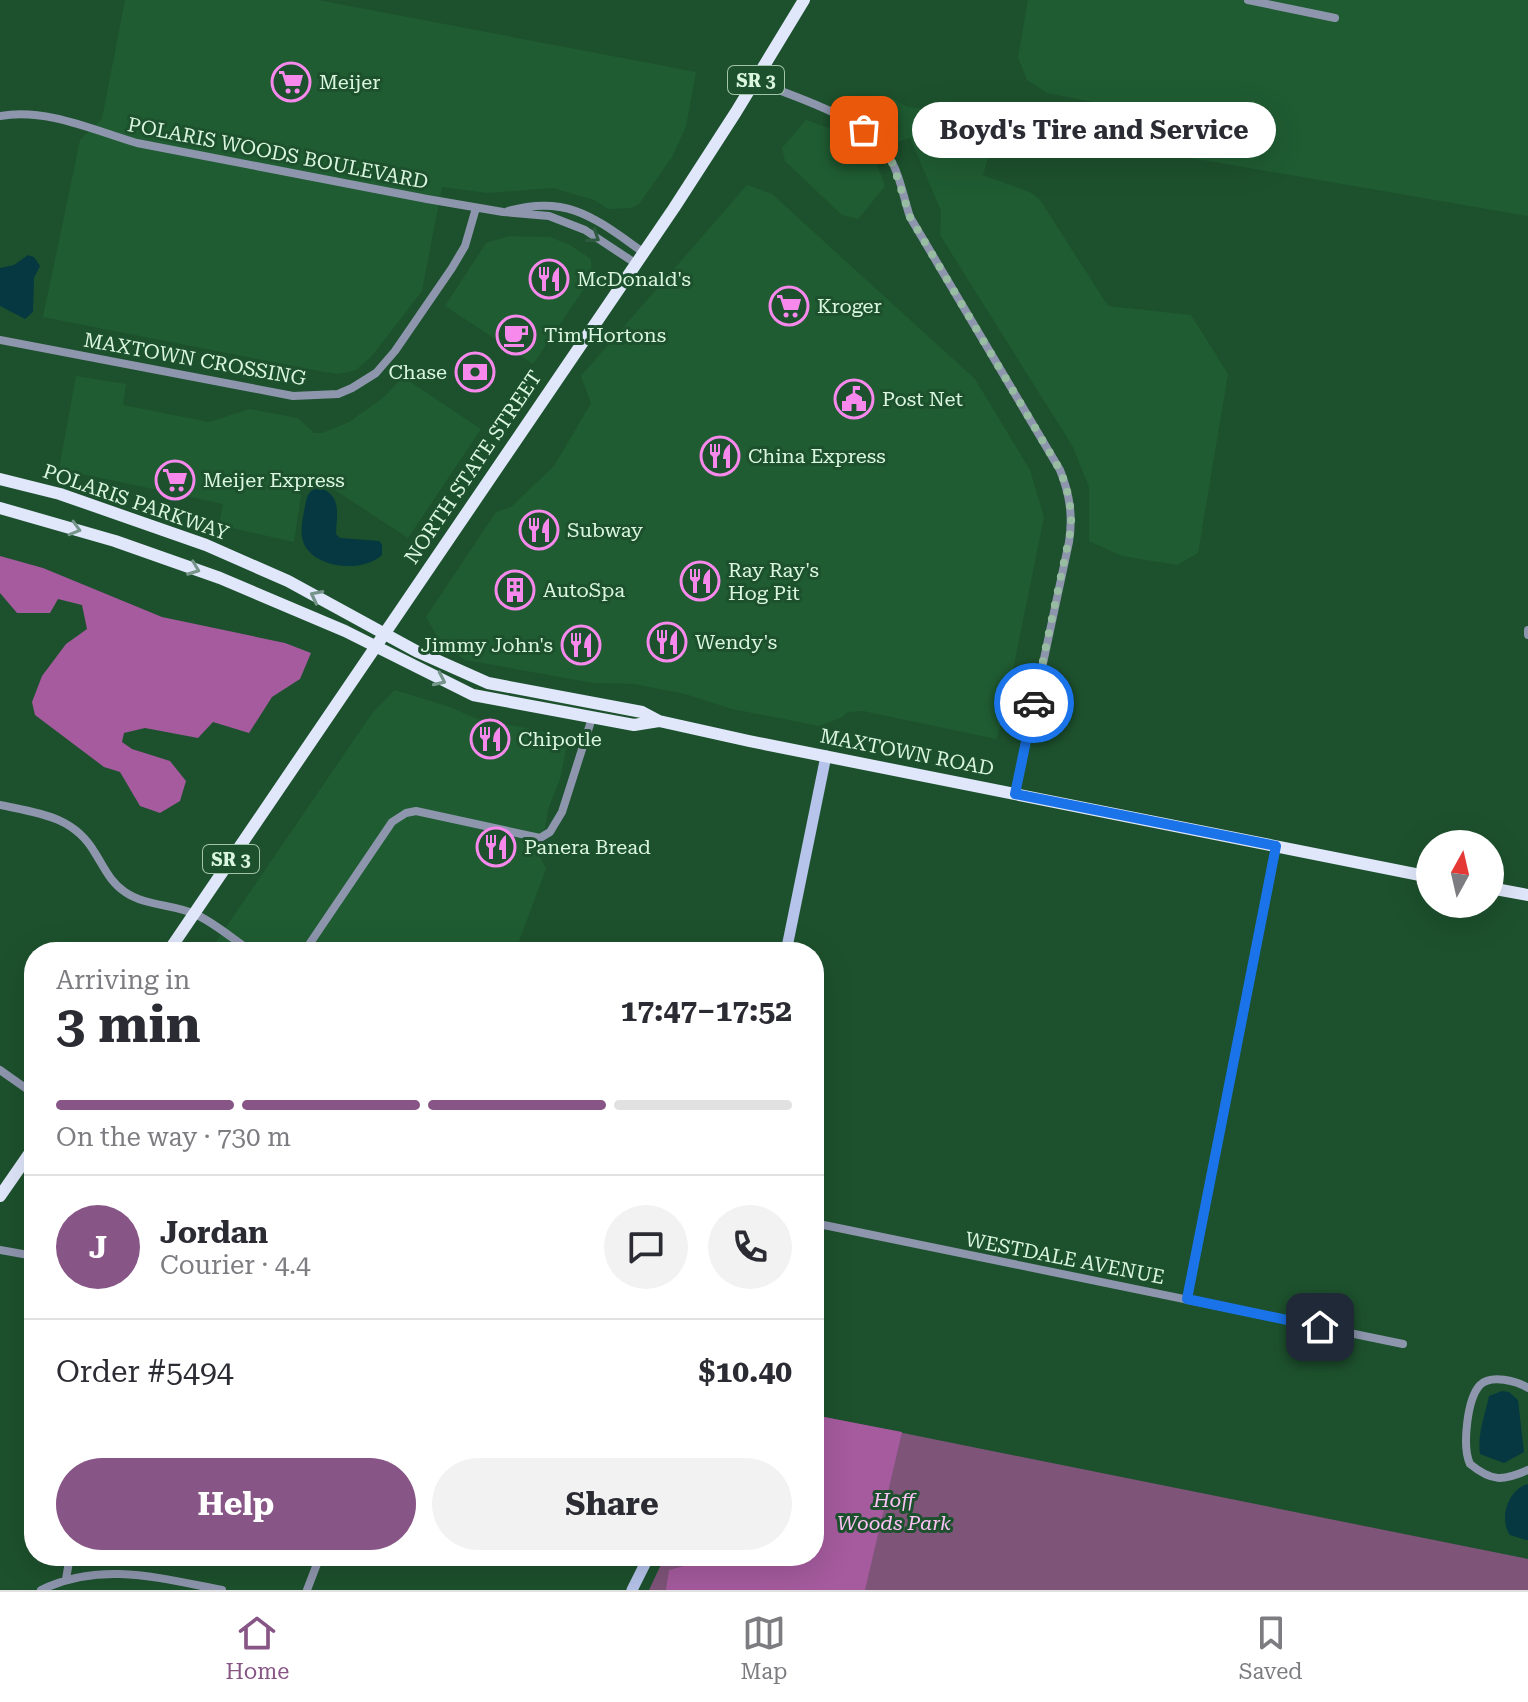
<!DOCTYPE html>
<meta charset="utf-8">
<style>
:root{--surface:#fff;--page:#f2f2f3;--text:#2b2b33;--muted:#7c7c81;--line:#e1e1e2;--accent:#875586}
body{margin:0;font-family:"Roboto Serif",serif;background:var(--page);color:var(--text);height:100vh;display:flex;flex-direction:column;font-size:30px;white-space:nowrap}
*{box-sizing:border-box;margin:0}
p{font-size:26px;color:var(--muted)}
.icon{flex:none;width:44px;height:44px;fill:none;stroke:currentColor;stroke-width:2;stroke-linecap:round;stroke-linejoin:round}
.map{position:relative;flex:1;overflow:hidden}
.details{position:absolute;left:24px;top:942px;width:800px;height:624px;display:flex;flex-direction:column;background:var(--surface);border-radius:32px;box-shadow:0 8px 32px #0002}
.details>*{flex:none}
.needle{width:52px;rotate:8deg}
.tools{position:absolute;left:1416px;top:830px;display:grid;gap:16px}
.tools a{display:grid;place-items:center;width:88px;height:88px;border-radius:50%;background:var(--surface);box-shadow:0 8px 32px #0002;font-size:40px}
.pin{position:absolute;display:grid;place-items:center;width:68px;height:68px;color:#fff;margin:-34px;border-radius:16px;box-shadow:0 4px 12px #0006}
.courier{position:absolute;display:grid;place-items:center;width:80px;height:80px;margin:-40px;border:6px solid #1a73e8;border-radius:50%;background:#fff;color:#222;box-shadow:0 2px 10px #0007}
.bubble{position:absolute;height:56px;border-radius:28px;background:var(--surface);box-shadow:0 8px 32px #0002;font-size:26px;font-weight:700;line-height:56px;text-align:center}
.overview em{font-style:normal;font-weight:700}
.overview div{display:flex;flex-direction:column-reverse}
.overview{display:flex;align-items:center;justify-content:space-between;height:136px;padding:0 32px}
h1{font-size:52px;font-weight:700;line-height:60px}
.bar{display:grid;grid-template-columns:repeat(4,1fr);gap:12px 8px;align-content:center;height:96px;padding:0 32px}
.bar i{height:10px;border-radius:6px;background:var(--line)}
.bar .active{background:var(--accent)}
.bar p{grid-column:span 4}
.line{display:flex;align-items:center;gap:20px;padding:0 32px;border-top:2px solid var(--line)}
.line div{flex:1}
.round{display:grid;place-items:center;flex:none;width:84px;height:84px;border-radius:42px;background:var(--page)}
.button{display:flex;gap:16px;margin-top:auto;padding:16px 32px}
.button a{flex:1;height:92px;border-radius:48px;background:var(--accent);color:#fff;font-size:32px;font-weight:700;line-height:92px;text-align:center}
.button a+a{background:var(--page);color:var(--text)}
.dock{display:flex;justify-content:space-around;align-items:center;height:112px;border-top:2px solid var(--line);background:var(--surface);font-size:22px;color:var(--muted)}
.dock a{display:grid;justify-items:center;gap:4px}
.dock .active{color:var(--accent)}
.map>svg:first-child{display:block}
.built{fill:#1f5c32}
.green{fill:#7e5479}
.forest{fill:#a55b9e}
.water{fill:#053840}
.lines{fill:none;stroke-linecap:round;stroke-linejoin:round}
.street{stroke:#8e96ae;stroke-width:8}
.secondary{stroke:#b6c3ea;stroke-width:11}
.primary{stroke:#e0e7fb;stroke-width:12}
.oneway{stroke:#2e5b40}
.oneway2{stroke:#75948a}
.done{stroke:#98bca1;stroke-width:8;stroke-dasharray:0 14.4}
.route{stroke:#1a73e8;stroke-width:10}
.labels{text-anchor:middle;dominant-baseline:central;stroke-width:6;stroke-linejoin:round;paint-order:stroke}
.shield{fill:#1d512d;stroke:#a1c4aa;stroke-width:2}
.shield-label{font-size:18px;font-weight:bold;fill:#daf6df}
.poi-label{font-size:20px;fill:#daf6df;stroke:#1d512d;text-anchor:start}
.street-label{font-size:20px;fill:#daf6df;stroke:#1d512d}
.park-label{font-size:20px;font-style:italic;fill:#fec3f7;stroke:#1d512d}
</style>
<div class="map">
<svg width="1528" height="1590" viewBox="0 0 1528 1590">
<rect width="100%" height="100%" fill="#1d512d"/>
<!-- built -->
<path class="built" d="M125,0H318L696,72L686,127L672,157L639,204L631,208L608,209L594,200L553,188L488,193L442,187L422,291L372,356L356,370L339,374L324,372L43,317L80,140L102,119Z
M1028,0H1528V216L1087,140L1093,102L1047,93L1027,80L1018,57Z
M882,96H888L908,107L951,112L990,125L995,134L983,175L1030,192L1040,200L1108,306L1191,315L1228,374L1198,553L1177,565L1122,556L1089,541V487L1073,447L940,235L941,211L910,138L897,142L872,115L873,103Z
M806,120L846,134L874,157L885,186L858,219L842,215L785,161L782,148Z
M747,185L772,194L975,379L1030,470L1044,517L1003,719L996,739L863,711L848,712L842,717L819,726L732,709L685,694L634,684L593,683L465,660L440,642L426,617L496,512L511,507L554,466L591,403L581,376Z
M509,236L550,237L570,245L591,259L592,277L533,364L445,306L486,243Z
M76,376L126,384L123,405L209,422L250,409L298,418L314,433H322L349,422L383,398L403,377L481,429L408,538L329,486L303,482L294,542L219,525L223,504L59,469Z
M395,690L450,707L477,719L563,735L568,740L560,779L548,809L540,857L546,869L515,952H209L373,712Z"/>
<!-- green -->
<path class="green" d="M814,1415L1528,1559V1590H649L665,1556H814Z"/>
<!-- forest -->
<path class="forest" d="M0,556L43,568L162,617L285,643L311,653L300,679L272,697L249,733L213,722L198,738L145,728L124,733L122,742L132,749L170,761L186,781L180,801L160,813L140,806L120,772L104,767L35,715L32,702L42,676L66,644L87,629L82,605L58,599L50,613H17L0,593Z
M814,1415L902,1432L865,1590H666L669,1570L684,1566L680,1556H814Z"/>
<!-- water -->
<path class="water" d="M28,255L34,257L40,266L34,278L33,312L25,319L0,306V268L14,265Z
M318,487C342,495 337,512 336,534L340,538L379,541L382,544V555C363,573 316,569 304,544C299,532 303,518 305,506C307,496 308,491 318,487Z
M1502,1391L1509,1392L1518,1400L1524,1452L1504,1463L1480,1454C1477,1435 1485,1415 1489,1396Z
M1528,1484V1540H1526L1510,1535C1498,1518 1509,1489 1528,1484Z"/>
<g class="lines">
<!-- street -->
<path class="street" d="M1248,0L1335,18
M756,81C802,101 868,116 893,164C901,180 904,199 910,217L1060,470C1070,495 1073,516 1069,542L1015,794
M0,116C47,108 93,130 137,143L427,199L503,212L549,216L585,230L635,263
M508,211C568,194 596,219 643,252
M0,340L293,396L338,394L352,388L376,373L395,351L452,268L465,246L476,208
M1528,630V635
M0,805C38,813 74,816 95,853C104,867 110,882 125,892C145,906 173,904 195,914C215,923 234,940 252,952
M304,952L392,822L406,813L416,811L540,838L550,832L562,812L592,718
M0,1070L34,1094
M814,1223L1403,1344
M0,1250L34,1256
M1187,1299L1276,846
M1528,1388C1517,1381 1491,1374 1480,1385C1467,1399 1462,1447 1470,1464C1492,1482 1503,1481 1528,1470
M66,1579L70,1556
M41,1590C101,1561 159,1578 222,1590
M307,1590L320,1556"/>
<!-- secondary -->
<path class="secondary" d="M786,952L826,756
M632,1590L649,1556"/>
<!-- primary -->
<path class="primary" d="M0,479L60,494L206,545L288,581L416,651L488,683L642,712L659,721L749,741L1430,877
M0,508L115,541L220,578L345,631L473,695L634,725L659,721
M1490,888L1528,895
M168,952L674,208L736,112L804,0
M0,1196L34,1147"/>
</g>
<!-- one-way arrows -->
<defs><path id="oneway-chevron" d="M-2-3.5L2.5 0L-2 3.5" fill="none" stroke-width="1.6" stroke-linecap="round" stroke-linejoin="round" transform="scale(2)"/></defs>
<use class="oneway" href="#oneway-chevron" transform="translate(594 237) rotate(33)"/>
<g class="oneway2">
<use href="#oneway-chevron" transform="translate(75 529) rotate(16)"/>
<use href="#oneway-chevron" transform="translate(194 569) rotate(21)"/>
<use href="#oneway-chevron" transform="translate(316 596) rotate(-153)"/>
<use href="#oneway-chevron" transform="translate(440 680) rotate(25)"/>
</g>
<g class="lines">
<!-- done -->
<path class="done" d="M864,130L885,152L893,164L910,217L1060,470C1068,490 1072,508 1071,529L1034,703"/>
<!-- route -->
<path class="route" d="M1034,703L1015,794L1276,846L1187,1299L1320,1327"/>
</g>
<!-- icons -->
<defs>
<symbol id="supermarket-ring" viewBox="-11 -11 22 22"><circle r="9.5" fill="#1d512d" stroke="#f788ec" stroke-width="1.5"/><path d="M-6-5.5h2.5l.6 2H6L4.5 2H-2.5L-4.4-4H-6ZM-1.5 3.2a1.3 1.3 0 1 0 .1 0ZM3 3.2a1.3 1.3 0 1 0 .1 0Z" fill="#f788ec"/></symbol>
<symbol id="restaurant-ring" viewBox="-11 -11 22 22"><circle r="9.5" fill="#1d512d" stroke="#f788ec" stroke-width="1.5"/><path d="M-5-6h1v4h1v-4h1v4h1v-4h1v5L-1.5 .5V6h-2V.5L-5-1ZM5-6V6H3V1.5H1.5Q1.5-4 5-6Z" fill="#f788ec"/></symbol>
<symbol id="cafe-ring" viewBox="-11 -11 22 22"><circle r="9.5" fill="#1d512d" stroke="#f788ec" stroke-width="1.5"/><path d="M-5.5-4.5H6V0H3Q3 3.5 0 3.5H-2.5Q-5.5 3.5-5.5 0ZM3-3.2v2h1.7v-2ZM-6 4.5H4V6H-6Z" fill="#f788ec"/></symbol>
<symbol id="bank-ring" viewBox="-11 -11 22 22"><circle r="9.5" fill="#1d512d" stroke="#f788ec" stroke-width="1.5"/><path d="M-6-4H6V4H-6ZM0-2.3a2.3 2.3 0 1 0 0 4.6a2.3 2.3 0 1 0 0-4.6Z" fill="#f788ec"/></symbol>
<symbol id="civic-ring" viewBox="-11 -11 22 22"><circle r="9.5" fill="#1d512d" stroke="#f788ec" stroke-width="1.5"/><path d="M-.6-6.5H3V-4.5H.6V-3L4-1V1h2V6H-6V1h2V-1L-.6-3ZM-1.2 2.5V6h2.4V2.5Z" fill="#f788ec"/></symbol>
<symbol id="building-ring" viewBox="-11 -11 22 22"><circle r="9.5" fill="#1d512d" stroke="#f788ec" stroke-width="1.5"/><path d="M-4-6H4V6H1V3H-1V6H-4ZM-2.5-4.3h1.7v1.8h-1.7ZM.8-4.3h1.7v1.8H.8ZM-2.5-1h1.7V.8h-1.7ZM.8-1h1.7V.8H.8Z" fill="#f788ec"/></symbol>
</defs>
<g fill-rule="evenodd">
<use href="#supermarket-ring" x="269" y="60" width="44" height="44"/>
<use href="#restaurant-ring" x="527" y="257" width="44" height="44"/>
<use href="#supermarket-ring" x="767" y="284" width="44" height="44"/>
<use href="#cafe-ring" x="494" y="313" width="44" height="44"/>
<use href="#bank-ring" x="453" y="350" width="44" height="44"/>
<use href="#civic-ring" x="832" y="377" width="44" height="44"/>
<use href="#restaurant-ring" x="698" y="434" width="44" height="44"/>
<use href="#supermarket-ring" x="153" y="458" width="44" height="44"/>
<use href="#restaurant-ring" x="517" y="508" width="44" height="44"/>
<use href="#restaurant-ring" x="678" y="559" width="44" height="44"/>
<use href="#building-ring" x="493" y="568" width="44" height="44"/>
<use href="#restaurant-ring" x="645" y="620" width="44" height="44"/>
<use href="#restaurant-ring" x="559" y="623" width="44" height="44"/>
<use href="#restaurant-ring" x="468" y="717" width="44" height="44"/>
<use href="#restaurant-ring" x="474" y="825" width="44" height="44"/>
</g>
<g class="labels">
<!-- shield labels -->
<g class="shield">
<rect x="728" y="66" width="56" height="28" rx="6"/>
<rect x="203" y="845" width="56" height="28" rx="6"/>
</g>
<g class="shield-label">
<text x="756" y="80">SR 3</text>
<text x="231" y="859">SR 3</text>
</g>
<!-- poi labels -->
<g class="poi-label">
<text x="319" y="82">Meijer</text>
<text x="577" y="279">McDonald's</text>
<text x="817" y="306">Kroger</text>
<text x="544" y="335">Tim Hortons</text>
<text x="447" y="372" text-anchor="end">Chase</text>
<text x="882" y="399">Post Net</text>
<text x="748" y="456">China Express</text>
<text x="203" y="480">Meijer Express</text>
<text x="567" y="530">Subway</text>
<text x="728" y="570">Ray Ray's<tspan x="728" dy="23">Hog Pit</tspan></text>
<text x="543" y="590">AutoSpa</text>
<text x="695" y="642">Wendy's</text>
<text x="553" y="645" text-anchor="end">Jimmy John's</text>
<text x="518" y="739">Chipotle</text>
<text x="524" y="847">Panera Bread</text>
</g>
<!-- street labels -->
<g class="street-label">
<text transform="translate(278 153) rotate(11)">POLARIS WOODS BOULEVARD</text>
<text transform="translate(195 359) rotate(10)">MAXTOWN CROSSING</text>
<text transform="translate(473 467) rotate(-56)">NORTH STATE STREET</text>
<text transform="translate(136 502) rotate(19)">POLARIS PARKWAY</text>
<text transform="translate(907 752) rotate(11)">MAXTOWN ROAD</text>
<text transform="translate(1065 1258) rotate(11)">WESTDALE AVENUE</text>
</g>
<!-- park labels -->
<g class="park-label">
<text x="894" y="1500">Hoff<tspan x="894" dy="23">Woods Park</tspan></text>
</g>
</g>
</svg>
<div class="tools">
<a><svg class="needle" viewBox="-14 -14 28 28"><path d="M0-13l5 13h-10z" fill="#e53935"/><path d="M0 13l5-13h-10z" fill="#7c7c81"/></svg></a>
</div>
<div class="pin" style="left:864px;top:130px;background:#ea580c"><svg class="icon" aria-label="bag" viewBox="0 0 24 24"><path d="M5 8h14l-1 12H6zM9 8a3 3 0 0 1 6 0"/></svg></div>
<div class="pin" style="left:1320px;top:1327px;background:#1f2937"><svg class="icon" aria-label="home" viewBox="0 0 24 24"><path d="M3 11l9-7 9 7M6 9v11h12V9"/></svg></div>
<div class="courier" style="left:1034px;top:703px"><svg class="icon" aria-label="car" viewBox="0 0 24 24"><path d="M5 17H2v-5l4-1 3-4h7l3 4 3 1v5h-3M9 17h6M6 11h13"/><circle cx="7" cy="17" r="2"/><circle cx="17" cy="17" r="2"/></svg></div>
<div class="bubble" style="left:912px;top:102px;width:364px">Boyd's Tire and Service</div>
<section class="details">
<div class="overview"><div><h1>3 min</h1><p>Arriving in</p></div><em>17:47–17:52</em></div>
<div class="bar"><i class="active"></i><i class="active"></i><i class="active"></i><i></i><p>On the way · 730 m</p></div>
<div class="line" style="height:144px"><b class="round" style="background:var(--accent);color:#fff">J</b><div><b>Jordan</b><p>Courier · 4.4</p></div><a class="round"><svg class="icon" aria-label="chat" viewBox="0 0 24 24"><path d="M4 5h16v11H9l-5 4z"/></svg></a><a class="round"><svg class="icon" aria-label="phone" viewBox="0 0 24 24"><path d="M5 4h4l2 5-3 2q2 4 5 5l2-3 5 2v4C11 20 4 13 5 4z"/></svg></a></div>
<div class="line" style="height:104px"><div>Order #5494</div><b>$10.40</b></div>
<div class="button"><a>Help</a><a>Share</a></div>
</section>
</div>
<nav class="dock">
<a class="active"><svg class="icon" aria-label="home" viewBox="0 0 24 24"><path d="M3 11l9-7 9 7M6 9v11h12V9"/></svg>Home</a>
<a><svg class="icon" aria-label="map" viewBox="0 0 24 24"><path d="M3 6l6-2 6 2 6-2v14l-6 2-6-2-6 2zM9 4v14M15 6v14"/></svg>Map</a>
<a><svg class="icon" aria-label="saved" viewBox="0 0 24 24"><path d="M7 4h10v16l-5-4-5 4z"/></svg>Saved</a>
</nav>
